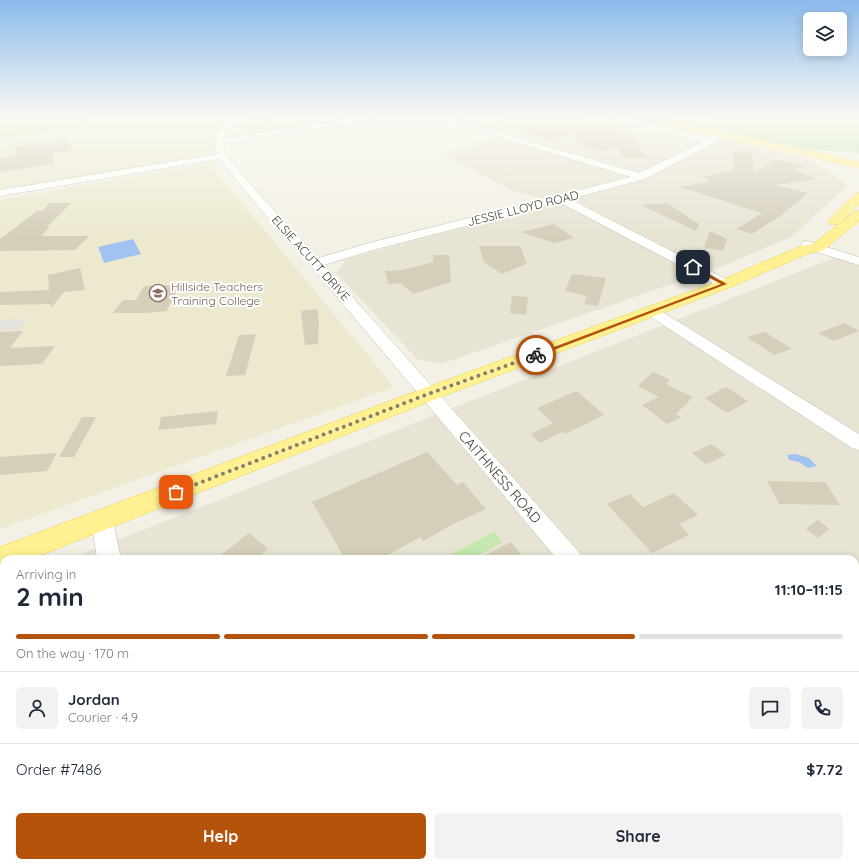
<!DOCTYPE html>
<meta charset="utf-8">
<style>
:root{--surface:#fff;--page:#f2f2f3;--text:#1f2937;--muted:#747a83;--line:#e0e1e3;--accent:#b45309}
body{margin:0;font-family:Quicksand,sans-serif;background:var(--page);color:var(--text);height:100vh;display:flex;flex-direction:column;font-size:15px;white-space:nowrap}
*{box-sizing:border-box;margin:0}
p{font-size:13px;color:var(--muted)}
.icon{flex:none;width:22px;height:22px;fill:none;stroke:currentColor;stroke-width:2;stroke-linecap:round;stroke-linejoin:round}
.map{position:relative;flex:1;overflow:hidden}
.details{position:absolute;left:0px;top:555px;width:859px;height:312px;display:flex;flex-direction:column;background:var(--surface);border-radius:12px 12px 0 0;box-shadow:0 2px 10px #0003}
.details>*{flex:none}
.tools{position:absolute;left:803px;top:12px;display:grid;gap:8px}
.tools a{display:grid;place-items:center;width:44px;height:44px;border-radius:6px;background:var(--surface);box-shadow:0 2px 10px #0003;font-size:20px}
.pin{position:absolute;display:grid;place-items:center;width:34px;height:34px;color:#fff;margin:-17px;border-radius:8px;box-shadow:0 2px 6px #0006}
.courier{position:absolute;display:grid;place-items:center;width:40px;height:40px;margin:-20px;border:3px solid #b45309;border-radius:50%;background:#fff;color:#222;box-shadow:0 1px 5px #0007}
.summary em{font-style:normal;font-weight:800}
.summary div{display:flex;flex-direction:column-reverse}
.summary{display:flex;align-items:center;justify-content:space-between;height:68px;padding:0 16px}
h1{font-size:26px;font-weight:800;line-height:30px}
.bar{display:grid;grid-template-columns:repeat(4,1fr);gap:6px 4px;align-content:center;height:48px;padding:0 16px}
.bar i{height:5px;border-radius:3px;background:var(--line)}
.bar .current{background:var(--accent)}
.bar p{grid-column:span 4}
.line{display:flex;align-items:center;gap:10px;padding:0 16px;border-top:1px solid var(--line)}
.line div{flex:1}
.round{display:grid;place-items:center;flex:none;width:42px;height:42px;border-radius:6px;background:var(--page)}
.button{display:flex;gap:8px;margin-top:auto;padding:8px 16px}
.button a{flex:1;height:46px;border-radius:6px;background:var(--accent);color:#fff;font-size:16px;font-weight:800;line-height:46px;text-align:center}
.button a+a{background:var(--page);color:var(--text)}
.map>svg:first-child{display:block}
.residential{fill:#e7e4d3}
.commercial{fill:#f5ebcf}
.education{fill:#ece9ce}
.green{fill:#c4e8ad}
.parking{fill:#e3e2dd}
.water{fill:#a0c3f1}
.building{fill:#d4ceba}
.lines{fill:none;stroke-linecap:round;stroke-linejoin:round}
.minor-casing{stroke:#c1bdaa;stroke-width:1}
.major-casing{stroke:#e5d261;stroke-width:1}
.minor{fill:#fff;fill-rule:evenodd}
.major{fill:#fff192;fill-rule:evenodd}
.route{fill:#b45309}
.done{stroke:#827f72;stroke-width:4;stroke-dasharray:0 7.2}
.labels{text-anchor:middle;dominant-baseline:central;stroke-width:4;stroke-linejoin:round;paint-order:stroke}
.far-street-label{font-size:12px;fill:#454134;stroke:#fff}
.far-education-label{font-size:12px;fill:#785e54;stroke:#fff;text-anchor:start}
.street-label{font-size:14px;fill:#454134;stroke:#fff}
</style>
<div class="map">
<svg width="859" height="867" viewBox="0 0 859 867">
<rect width="100%" height="100%" fill="#f3f1e5"/>
<!-- residential -->
<path class="residential" d="M236,115H352L349,120L224,139Z
M437,115H596L712,143L716,141H731L811,160L848,185L791,237L718,268L441,364L417,359L336,273L346,259L550,203L543,199L513,191L443,154L505,135Z
M834,258L859,264V867H0V586L4,585V863H855V559H69Z"/>
<!-- commercial -->
<path class="commercial" d="M653,115H705L688,123Z"/>
<!-- education -->
<path class="education" d="M0,115H229L221,126L220,156L0,193Z
M209,163L394,387L0,529V200Z"/>
<!-- green -->
<path class="green" d="M0,115H94L82,127L0,138Z
M721,115H859V153L806,149L699,127Z
M494,532L503,542L471,559H442Z"/>
<!-- parking -->
<path class="parking" d="M28,319L18,330L0,331V320Z"/>
<!-- water -->
<path class="water" d="M133,239L141,254L104,263L98,247Z
M796,454L809,458L817,466L808,468L799,462L789,460L787,455Z"/>
<!-- building -->
<path class="building" d="M514,115H570L569,118L610,127L608,128L628,133L648,158H625L615,145L603,151L579,145L574,132L551,140L519,132L523,130L494,124Z
M252,116H271L263,129L244,128Z
M68,140L72,151L52,154L54,164L0,172V159L16,156L15,147Z
M733,150L752,152L754,174L774,159L805,166L793,169L816,179L775,185L808,193L780,216L752,234L737,229L762,213L680,187L711,181L703,177L733,170Z
M50,203H71L47,227H50L41,236H89L75,250L0,251V239L37,211H42Z
M667,203L699,224L696,231L641,205Z
M554,224L574,238L554,243L521,232Z
M710,231L727,239L723,251L704,247Z
M479,246H520L527,264L502,274L484,262Z
M433,255H449L451,282L413,294L401,283L388,284L385,271L403,270L433,262Z
M80,268L85,290L64,292L51,308V304L0,305V292L49,290L48,275Z
M572,274L606,278L598,306L584,304L587,296L565,291Z
M179,285L167,311L146,313H113L123,300H136L144,286Z
M512,296L528,297L526,315L510,313Z
M317,309L319,323L318,344L305,345L301,311Z
M845,323L859,331L834,341L818,333Z
M23,331L10,348L55,346L42,364L0,366V332Z
M765,332L792,349L774,355L747,337Z
M256,334L245,375L226,376L239,335Z
M653,372L670,380L666,384L693,397L676,414L681,417L667,424L642,405L659,397L638,386Z
M726,387L748,401L727,413L705,398Z
M577,391L604,415L565,434L562,432L540,443L531,434L553,423L537,408Z
M218,411L216,424L158,430L161,417Z
M82,417H96L74,457H59Z
M712,444L726,455L706,464L692,453Z
M427,452L457,485L463,482L486,509L455,523L423,541L420,537L381,559H345L312,502Z
M57,453L47,471L0,475V457Z
M767,481L825,482L840,505L779,504Z
M674,493L698,515L679,524L689,535L652,553L607,504L630,494L643,507Z
M818,520L829,529L818,538L806,529Z
M249,533L268,549L256,559H216Z
M511,542L525,559H478Z"/>
<g class="lines">
<defs>
<path id="minor" d="M226,115H234L226,129L223,139L370,115H390L386,117L223,144L226,155L259,194L319,258L365,244L631,177L425,115H438L639,173L702,142L599,115H614L709,138L719,133H725L726,135L725,137L645,179L570,199L730,281L732,284L730,287L725,288L720,287L559,202L373,250L324,265L579,552L583,559H557L311,266L251,198L220,159L0,196V190L217,154C212,139 218,127 226,115Z
M709,115H720L691,129H688L684,127Z
M807,241L859,257V265L803,248L801,245L803,242Z
M653,308L658,309L859,434V450L852,448L648,315L646,312L648,309Z
M102,512L110,515L113,521L121,559H97L91,521L94,515Z
M855,859L858,867H822L820,863H855Z
M146,863H180V867H146Z"/>
<path id="major" d="M632,115H650L859,162V168L636,118Z
M859,193V204L841,223L854,212L859,211V221L822,251L809,253L731,287L436,399L31,559H4V569L0,571V547L422,389L719,281L801,246L813,244L839,224H830L828,221L855,194Z"/>
</defs>
<!-- minor casing -->
<use href="#minor" class="minor-casing"/>
<!-- major casing -->
<use href="#major" class="major-casing"/>
<!-- minor -->
<use href="#minor" class="minor"/>
<!-- major -->
<use href="#major" class="major"/>
</g>
<!-- sky -->
<linearGradient id="sky" x2="0" y2="1"><stop stop-color="#8bbaec"/><stop offset="0.49" stop-color="#faf9f3"/><stop offset="1" stop-color="#faf9f3" stop-opacity="0"/></linearGradient>
<rect width="859" height="237" fill="url(#sky)"/>
<!-- route -->
<path class="route" d="M691,266H695L727,284L538,356L533,355L721,284L691,268Z"/>
<g class="lines">
<!-- done -->
<path class="done" d="M176,492L428,394L536,355"/>
</g>
<!-- icons -->
<defs>
<symbol id="university-ring" viewBox="-11 -11 22 22"><circle r="9.5" fill="#fff" stroke="#8d6e63" stroke-width="1.5"/><path d="M0-5L7-2L0 1L-7-2ZM-4 1L0 2.5L4 1V4Q0 6-4 4Z" fill="#8d6e63"/></symbol>
</defs>
<g fill-rule="evenodd">
<use href="#university-ring" x="148" y="283" width="20" height="20"/>
</g>
<g class="labels">
<!-- far-street labels -->
<g class="far-street-label">
<text transform="translate(523 208) rotate(-14)">JESSIE LLOYD ROAD</text>
<text transform="translate(311 258) rotate(48)">ELSIE ACUTT DRIVE</text>
</g>
<!-- far-education labels -->
<g class="far-education-label">
<text x="171" y="286">Hillside Teachers<tspan x="171" dy="14">Training College</tspan></text>
</g>
<!-- street labels -->
<g class="street-label">
<text transform="translate(500 477) rotate(49)">CAITHNESS ROAD</text>
</g>
</g>
</svg>
<div class="tools">
<a><svg class="icon" aria-label="layers" viewBox="0 0 24 24"><path d="M12 4l9 5-9 5-9-5zM3 14l9 5 9-5"/></svg></a>
</div>
<div class="pin" style="left:176px;top:492px;background:#ea580c"><svg class="icon" aria-label="bag" viewBox="0 0 24 24"><path d="M5 8h14l-1 12H6zM9 8a3 3 0 0 1 6 0"/></svg></div>
<div class="pin" style="left:693px;top:267px;background:#1f2937"><svg class="icon" aria-label="home" viewBox="0 0 24 24"><path d="M3 11l9-7 9 7M6 9v11h12V9"/></svg></div>
<div class="courier" style="left:536px;top:355px"><svg class="icon" aria-label="bike" viewBox="0 0 24 24"><circle cx="6" cy="16" r="4"/><circle cx="18" cy="16" r="4"/><path d="M6 16l4-8h5l3 8M10 8l3 8H6M13 5h3"/></svg></div>
<section class="details">
<div class="summary"><div><h1>2 min</h1><p>Arriving in</p></div><em>11:10–11:15</em></div>
<div class="bar"><i class="current"></i><i class="current"></i><i class="current"></i><i></i><p>On the way · 170 m</p></div>
<div class="line" style="height:72px"><a class="round"><svg class="icon" aria-label="person" viewBox="0 0 24 24"><circle cx="12" cy="8" r="4"/><path d="M4 21q1-7 8-7t8 7"/></svg></a><div><b>Jordan</b><p>Courier · 4.9</p></div><a class="round"><svg class="icon" aria-label="chat" viewBox="0 0 24 24"><path d="M4 5h16v11H9l-5 4z"/></svg></a><a class="round"><svg class="icon" aria-label="phone" viewBox="0 0 24 24"><path d="M5 4h4l2 5-3 2q2 4 5 5l2-3 5 2v4C11 20 4 13 5 4z"/></svg></a></div>
<div class="line" style="height:52px"><div>Order #7486</div><b>$7.72</b></div>
<div class="button"><a>Help</a><a>Share</a></div>
</section>
</div>
